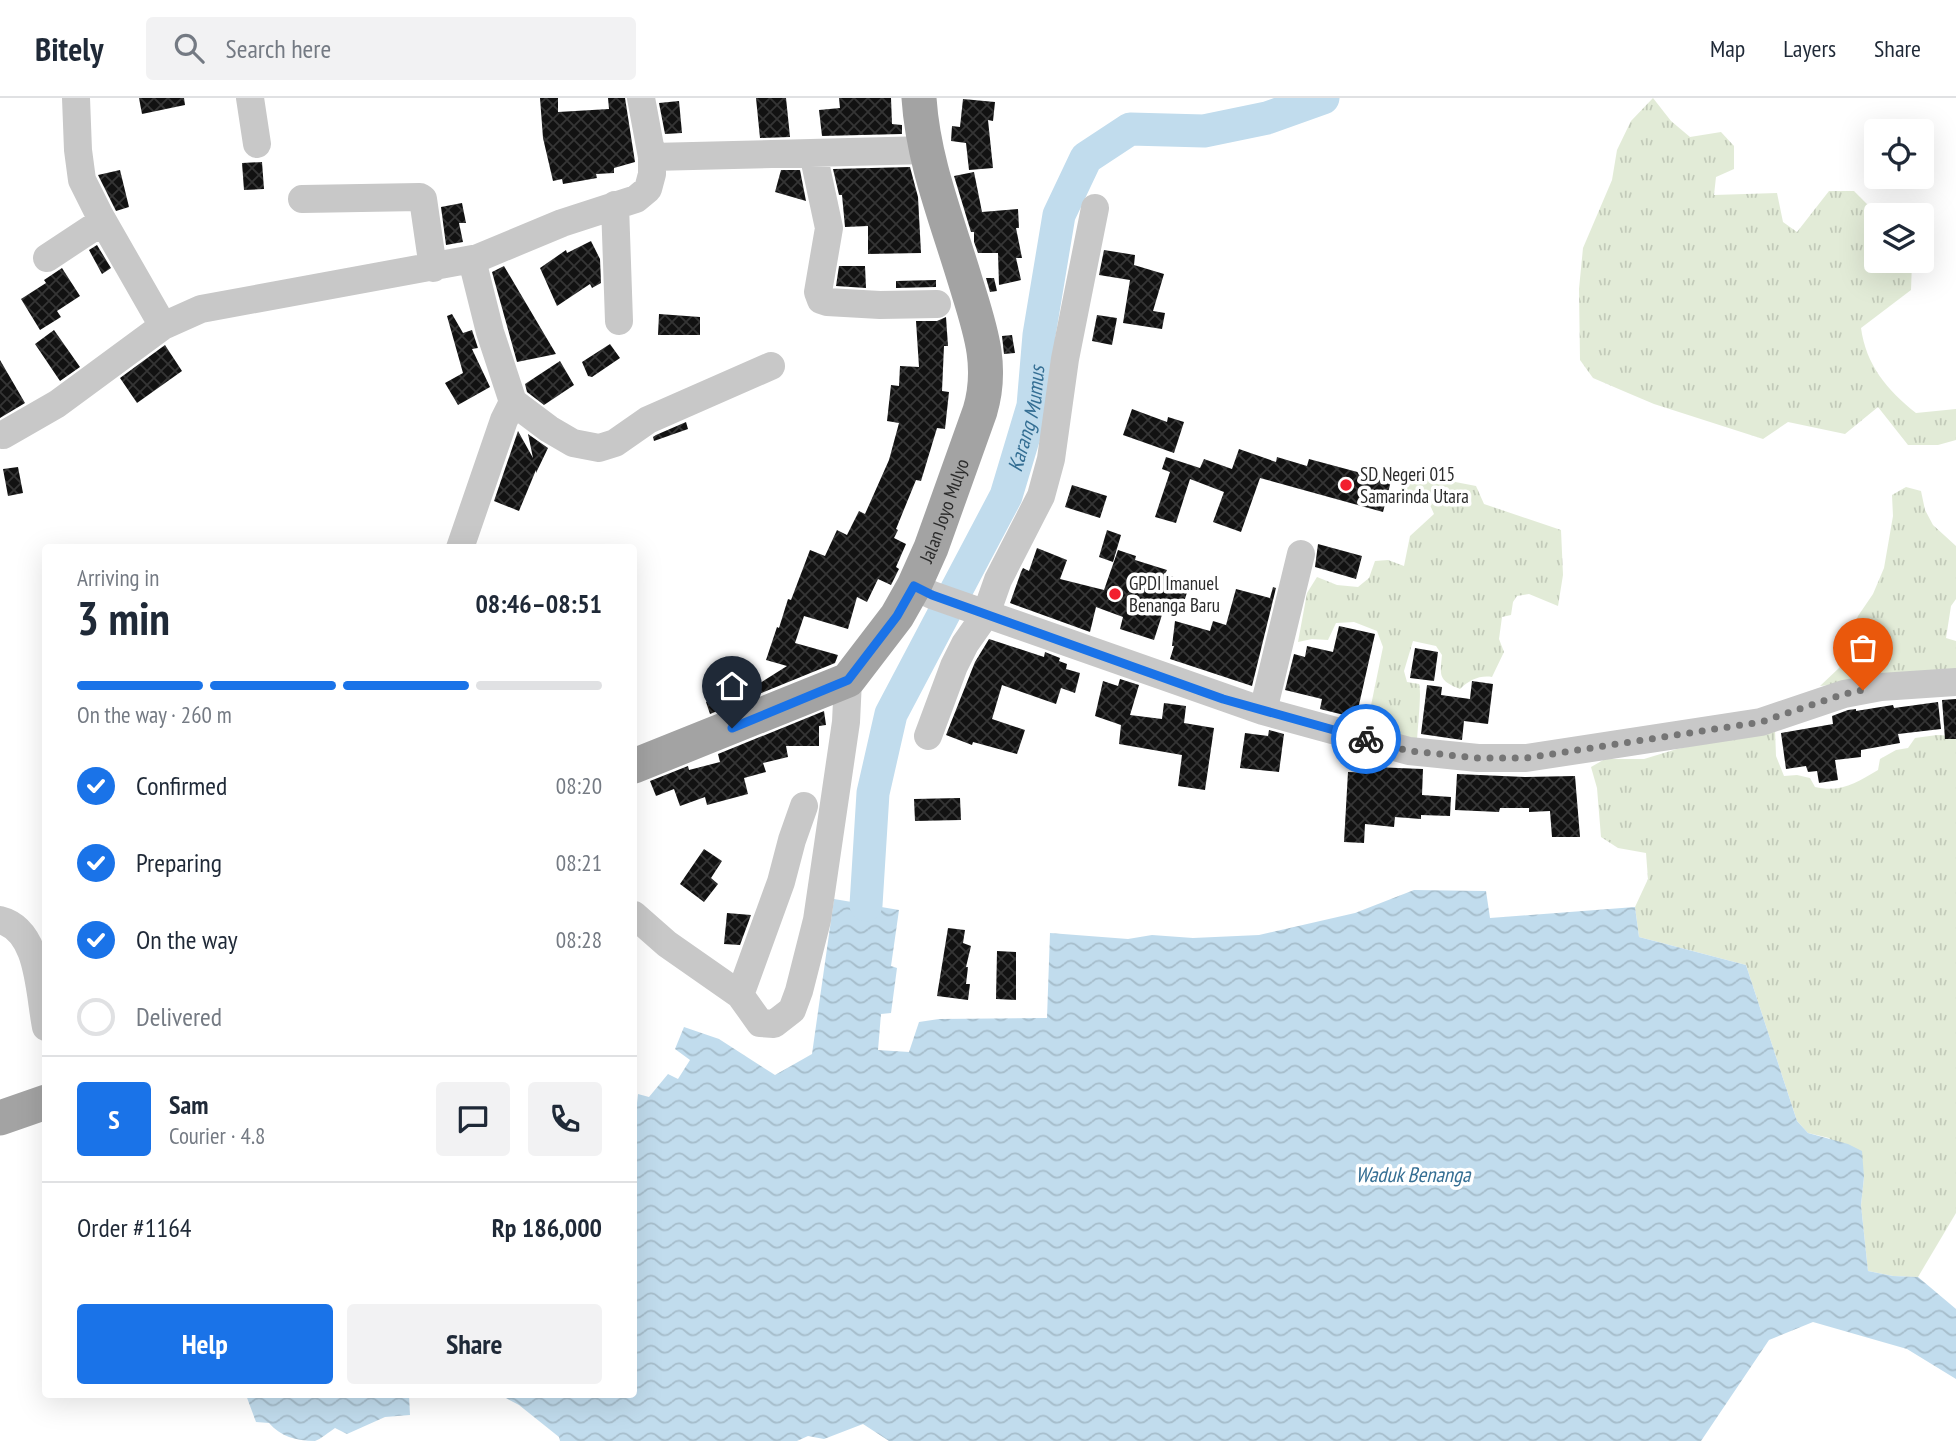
<!DOCTYPE html>
<meta charset="utf-8">
<style>
:root{--surface:#fff;--page:#f2f2f3;--text:#1f2937;--muted:#747a83;--line:#e0e1e3;--accent:#1a73e8}
body{margin:0;font-family:"PT Sans Narrow",sans-serif;background:var(--page);color:var(--text);height:100vh;display:flex;flex-direction:column;font-size:26px;white-space:nowrap}
*{box-sizing:border-box;margin:0}
p{font-size:23px;color:var(--muted)}
.icon{flex:none;width:38px;height:38px;fill:none;stroke:currentColor;stroke-width:2;stroke-linecap:round;stroke-linejoin:round}
.map{position:relative;flex:1;overflow:hidden}
.side{position:absolute;left:42px;top:446px;width:595px;height:854px;display:flex;flex-direction:column;background:var(--surface);border-radius:7px;box-shadow:0 7px 28px #0002}
.side>*{flex:none}
.controls{position:absolute;left:1864px;top:21px;display:grid;gap:14px}
.controls a{display:grid;place-items:center;width:70px;height:70px;border-radius:7px;background:var(--surface);box-shadow:0 7px 28px #0002;font-size:35px}
.pin{position:absolute;display:grid;place-items:center;width:60px;height:60px;color:#fff;margin:-72px -30px;border-radius:50% 50% 50% 0;rotate:-45deg;box-shadow:0 0 7px #0007}
.pin .icon{rotate:45deg}
.courier{position:absolute;display:grid;place-items:center;width:70px;height:70px;margin:-35px;border:5px solid #1a73e8;border-radius:50%;background:#fff;color:#222;box-shadow:0 2px 9px #0007}
.headline em{font-style:normal;font-weight:700}
.headline div{display:flex;flex-direction:column-reverse}
.headline{display:flex;align-items:center;justify-content:space-between;height:119px;padding:0 35px}
h1{font-size:46px;font-weight:700;line-height:52px}
.bar{display:grid;grid-template-columns:repeat(4,1fr);gap:10px 7px;align-content:center;height:84px;padding:0 35px}
.bar i{height:9px;border-radius:5px;background:var(--line)}
.bar .on{background:var(--accent)}
.bar p{grid-column:span 4}
.line{display:flex;align-items:center;gap:18px;padding:0 35px;border-top:2px solid var(--line)}
.line div{flex:1}
.round{display:grid;place-items:center;flex:none;width:74px;height:74px;border-radius:7px;background:var(--page)}
ol{padding:0 35px;list-style:none}
li{display:flex;align-items:center;gap:21px;height:77px}
li p{margin-inline-start:auto}
li .icon{padding:7px;border-radius:50%;background:var(--accent);color:#fff;stroke-width:4}
li:last-child{color:var(--muted)}
li i{width:38px;height:38px;border:4px solid var(--line);border-radius:50%}
.primary-button{display:flex;gap:14px;margin-top:auto;padding:14px 35px}
.primary-button a{flex:1;height:80px;border-radius:7px;background:var(--accent);color:#fff;font-size:28px;font-weight:700;line-height:80px;text-align:center}
.primary-button a+a{background:var(--page);color:var(--text)}
header{display:flex;align-items:center;gap:42px;box-sizing:border-box;height:98px;padding:0 35px;background:var(--surface);border-bottom:2px solid var(--line)}
header strong{font-size:33px}
nav{display:flex;gap:38px;margin-inline-start:auto;font-size:24px}
.search{width:490px;height:63px;background:var(--page);display:flex;align-items:center;gap:18px;box-sizing:border-box;padding:0 24px;border-radius:7px;color:var(--muted);font-size:26px}
.map>svg:first-child{display:block}
.grass{fill:url(#grass-tufts)}
.water{fill:url(#water-waves)}
.lines{fill:none;stroke-linecap:round;stroke-linejoin:round}
.river{stroke:#c1dced;stroke-width:33}
.building{fill:url(#building-cross-hatch)}
.minor{stroke:#c8c8c8;stroke-width:28}
.major{stroke:#a3a3a3;stroke-width:35}
.done{stroke:#757575;stroke-width:7;stroke-dasharray:0 12.6}
.route{stroke:#1a73e8;stroke-width:9}
.poi-dot{fill:#f21e2e;stroke:#fff;stroke-width:2.5}
.labels{text-anchor:middle;dominant-baseline:central;stroke-width:7;stroke-linejoin:round;paint-order:stroke}
.poi-label{font-size:19px;fill:#2b2b2b;stroke:#fff;text-anchor:start}
.street-label{font-size:19px;fill:#2b2b2b;stroke:#fff}
.water-label{font-size:21px;font-style:italic;fill:#346e93;stroke:#fff}
</style>
<header>
<strong>Bitely</strong>
<div class="search"><svg class="icon" aria-label="search" viewBox="0 0 24 24"><circle cx="10" cy="10" r="6"/><path d="M15 15l6 6"/></svg>Search here</div>
<nav><a>Map</a><a>Layers</a><a>Share</a></nav>
</header>
<div class="map">
<svg width="1956" height="1343" viewBox="0 0 1956 1343">
<defs>
<pattern id="grass-tufts" width="24" height="20" patternUnits="userSpaceOnUse" patternTransform="scale(1.75)"><rect width="24" height="20" fill="#e2ebd7"/><path d="M3 7l-1-3M5 7V3M7 7l1-3M15 17l-1-3M17 17v-4M19 17l1-3" fill="none" stroke="#c2cab9"/></pattern>
<pattern id="water-waves" width="16" height="10" patternUnits="userSpaceOnUse" patternTransform="scale(1.75)"><rect width="16" height="10" fill="#c1dced"/><path d="M0 5q4-4 8 0t8 0" fill="none" stroke="#a6bdcb"/></pattern>
<pattern id="building-cross-hatch" width="8" height="8" patternUnits="userSpaceOnUse" patternTransform="scale(1.75)"><rect width="8" height="8" fill="#121212"/><path d="M0 0l8 8M0 8l8-8" fill="none" stroke="#353535"/></pattern>
</defs>
<rect width="100%" height="100%" fill="#fff"/>
<!-- grass -->
<path class="grass" d="M1653,0L1671,23L1690,39L1721,34L1734,48V71L1716,79L1714,97L1777,95L1783,124L1797,134L1829,93H1854L1867,106L1887,117H1876V163H1912L1911,192L1861,230C1866,267 1887,292 1916,315L1956,311V342L1938,347H1908L1878,309L1845,336L1788,324L1763,341L1654,306L1628,295L1593,280L1580,262L1579,191L1583,150L1612,82L1617,52L1631,23Z
M1427,372L1445,382L1476,388L1484,406L1561,432L1563,477L1558,508L1529,496L1517,498L1513,504L1511,517L1502,519L1499,541L1504,554L1492,579C1480,577 1469,582 1460,591C1438,582 1440,578 1442,557L1436,548L1413,543L1404,573L1407,584L1419,586C1422,595 1417,634 1417,647L1368,636V622L1383,549L1377,533L1354,524L1336,525L1328,542L1312,541L1298,544L1307,495L1317,479L1337,487L1358,489L1369,480L1375,463L1388,462L1404,468L1410,438L1434,416L1426,398L1401,392L1400,376Z
M1906,389L1921,393L1925,412L1933,427L1956,448V501L1951,508L1946,540L1956,543V574L1820,588L1839,570L1858,518L1873,496L1884,470L1893,418L1892,397Z
M1775,631L1776,658L1784,678L1797,677L1810,680L1815,689C1841,695 1856,685 1878,672L1880,661L1896,652L1908,650L1915,640L1937,637L1956,638V1115L1918,1179L1893,1178L1868,1173L1861,1107L1864,1079L1829,1040L1808,1035L1797,1023L1746,867L1639,839L1635,809L1648,781L1646,755L1618,750L1601,739L1597,690L1591,669L1605,661H1644L1677,651Z"/>
<!-- water -->
<path class="water" d="M1414,792L1486,793L1490,820L1635,809L1639,839L1746,867L1797,1023L1808,1035L1848,1046L1862,1053L1864,1079L1861,1107L1868,1173L1893,1178L1918,1179L1956,1211V1281L1907,1251L1813,1224L1769,1242L1701,1343H889L863,1326L824,1341L808,1338L797,1343H560L559,1339L519,1307L500,1297H634V1006L637,1005L638,996L649,999L668,976L678,981L690,962L675,951L684,929L719,941L775,977L812,956L834,801L899,812L891,868L897,870L891,915L881,916L878,952L909,954L919,924L939,921L1047,920L1050,835L1128,841L1152,837L1193,840L1259,837L1355,815Z
M246,1297H409L410,1317L385,1319L347,1336L335,1330C329,1334 321,1341 315,1343C296,1343 280,1338 269,1325L256,1324Z"/>
<g class="lines">
<!-- river -->
<path class="river" id="s1" d="M866,807L873,695L891,616L1006,398L1033,308L1039,237L1059,117L1086,60L1130,31L1204,33L1267,20L1323,0"/>
</g>
<!-- building -->
<path class="building" d="M139,0H184L185,7L142,16Z
M540,0H558V14L609,11L608,0H625L635,64L614,70V75L596,76L597,80L563,86L562,81L553,83L543,40Z
M756,0H786L790,39L760,40Z
M839,0H891L892,26L902,27V36L822,38L819,12L840,10Z
M963,1L995,4L993,23L988,22L993,70L969,72L966,45L951,43L952,28L960,29Z
M679,3L682,35L665,36L659,5Z
M262,64L264,91L244,92L242,65Z
M910,69L918,99L921,155L868,156V128L845,129L842,97H839L833,71Z
M120,72L129,109L116,113L98,77Z
M781,72H800L806,103L775,94Z
M974,74L982,114L1018,111L1019,130H1016L1022,160H1016L1021,182L999,187L998,155H978L974,144V134H971L954,78Z
M462,105L466,125H459L463,144L446,147L441,109Z
M591,143L600,161L601,185L592,190L590,186L557,208L540,170L566,152L567,155Z
M97,147L111,170L102,176L89,152Z
M1104,152L1135,157L1134,167L1164,176L1153,213L1165,215L1162,231L1123,225L1130,182L1099,177Z
M504,168L556,256L517,264L492,174Z
M839,168H865L866,190L836,188Z
M62,170L80,198L57,213L61,219L40,232L21,201L46,185L44,182Z
M986,180H994L997,193L990,194Z
M936,182V189L896,190V183Z
M452,216L463,235L472,232L478,250L472,251L490,289L458,307L445,285L463,275L447,218Z
M659,216L700,219V237H658Z
M1097,217L1117,220L1112,247L1092,243Z
M946,219L948,248H944L942,293L949,294L945,331L937,330L921,383L916,382L896,431L898,432L894,440L906,446L896,469L899,471L891,487L878,481L867,504L857,499L848,531L804,518L795,545L838,557L835,565L710,616L706,604L736,594L735,590L757,587L787,568L766,562L777,529L779,530L788,501L791,502L810,452L825,458L837,432L847,437L859,413L865,416L889,362L899,325L887,323L891,287L899,288L900,268L919,269L916,223H937Z
M54,232L80,269L60,283L35,246Z
M1012,237L1015,255L1004,256L1002,238Z
M610,246L620,260L592,279L588,278L582,264Z
M165,247L182,273L137,305L120,280Z
M0,262L25,305L0,320Z
M560,263L574,287L544,307L527,294L525,286Z
M1132,311L1167,324L1168,319L1184,324L1174,355L1123,337Z
M686,324L688,331L654,343L653,339L656,337Z
M518,333L533,360L528,336L548,350L536,375V372L519,413L494,403Z
M1239,351L1276,364L1277,359L1307,368L1309,361L1391,383L1383,414L1260,380L1241,434L1213,424L1224,394L1190,381L1176,425L1155,419L1170,374L1162,371L1166,359L1200,370L1204,361L1232,371Z
M18,369L23,395L8,398L3,371Z
M1072,387L1107,398L1100,420L1065,409Z
M1107,432L1121,437L1113,464L1099,459Z
M1318,446L1362,458L1356,481L1315,469Z
M1037,450L1067,462L1060,481L1104,492L1118,452L1136,458L1135,462L1167,472L1165,476L1190,485L1184,504L1167,501L1154,542L1120,531L1123,519L1096,509L1090,534L1010,505L1021,474L1023,470L1029,473Z
M1273,489L1276,490L1252,588L1170,561L1174,548H1172L1175,523L1210,533L1213,523L1226,527L1236,491L1270,500Z
M1339,528L1375,536L1356,620L1320,611L1322,601L1285,592L1294,556L1305,559L1307,548L1333,554Z
M989,541L1044,559L1045,554L1060,560L1059,563L1067,566L1066,571L1080,575L1075,595L1061,590L1056,606L1002,587L992,621L1025,632L1017,656L973,644L972,647L946,637L975,564Z
M1415,550L1438,554L1434,583L1410,580Z
M1120,581L1139,587L1130,617L1162,621L1164,605L1186,608L1184,625L1214,630L1205,692L1178,688L1182,657L1119,646L1121,627L1095,618L1103,583L1118,588Z
M1472,583L1493,586L1488,626L1464,623L1462,642L1421,636L1427,587L1442,589L1441,597L1470,601Z
M1956,601V641H1945L1942,602Z
M1938,604L1941,631L1898,636L1900,645L1861,652V659L1835,662L1838,682L1819,685L1817,673L1808,674L1806,668L1786,671L1781,635L1833,626L1832,618L1848,612L1856,611V613L1893,607L1894,610Z
M824,613L826,627L819,628V648H786L788,659L763,665L766,674L744,680L748,696L707,707L705,699L680,708L674,691L656,698L650,683L688,668L689,672L720,664L718,656Z
M1269,632L1284,636L1279,674L1240,670L1245,635L1268,638Z
M1374,669L1423,671L1422,697L1451,699L1450,718L1421,717V721L1395,719L1394,729L1365,726L1364,745L1344,744L1348,674L1374,675Z
M1457,676L1525,679L1575,678L1580,739H1552L1550,713L1529,714V710H1500L1499,714L1455,712Z
M960,700L961,722L915,723L914,701Z
M704,751L722,763L711,780L718,786L704,804L680,786Z
M727,815L751,817L740,847L724,846Z
M948,830L965,832L963,845L971,848L966,869H968L966,886H970L968,902L937,898Z
M997,853L1016,854V902L996,901Z"/>
<g class="lines">
<!-- minor -->
<path class="minor" d="M76,0L78,52L82,82L100,118L163,228
M250,0L257,46
M641,0L652,59
M813,55L829,130L818,194L821,202L827,204L880,207L937,206
M302,101L420,99L423,101L433,170
M615,107L619,223
M47,160L103,123
M771,268L648,322L615,345L599,350L573,345L549,331L513,304L490,234L474,170L478,160L562,125L636,101L648,91L652,76V59L927,52
M3,337L57,306L163,228L201,211L478,160
M460,450L504,322L513,304
M914,488L932,497L1263,613L1409,653L1478,660H1526L1761,624L1844,596L1881,589L1956,584
M1263,613L1301,456
M928,638L954,568L965,546L986,516L998,482L1041,398L1051,361L1065,261L1095,110
M634,817L667,846L740,897L760,925L774,926L792,912L799,893L817,822L846,624L848,582
M0,822C40,832 39,894 46,929
M740,897L781,784L792,742L804,708"/>
<!-- major -->
<g class="major">
<path id="s2" d="M634,668L848,582L897,518L914,488L931,450L980,313C994,266 979,228 965,182C947,122 923,63 919,0"/>
<path d="M0,1020L46,1004"/>
</g>
</g>
<g class="lines">
<!-- done -->
<path class="done" d="M1366,641L1409,653L1478,660H1526L1761,624L1844,596L1863,592"/>
<!-- route -->
<path class="route" d="M732,630L848,582L897,518L914,488L932,497L1223,601L1366,641"/>
</g>
<!-- markers -->
<g class="poi-dot">
<circle cx="1346" cy="387" r="7"/>
<circle cx="1115" cy="496" r="7"/>
</g>
<g class="labels">
<!-- poi labels -->
<g class="poi-label">
<text x="1360" y="376">SD Negeri 015<tspan x="1360" dy="22">Samarinda Utara</tspan></text>
<text x="1129" y="485">GPDI Imanuel<tspan x="1129" dy="22">Benanga Baru</tspan></text>
</g>
<!-- street labels -->
<g class="street-label">
<text stroke="none"><textPath href="#s2" startOffset="427">Jalan Joyo Mulyo</textPath></text>
</g>
<!-- water labels -->
<g class="water-label">
<text stroke="none"><textPath href="#s1" startOffset="520">Karang Mumus</textPath></text>
<text x="1413" y="1076">Waduk Benanga</text>
</g>
</g>
</svg>
<div class="controls">
<a><svg class="icon" aria-label="locate" viewBox="0 0 24 24"><circle cx="12" cy="12" r="6"/><path d="M12 2v4M12 18v4M2 12h4M18 12h4"/></svg></a>
<a><svg class="icon" aria-label="layers" viewBox="0 0 24 24"><path d="M12 4l9 5-9 5-9-5zM3 14l9 5 9-5"/></svg></a>
</div>
<div class="pin" style="left:1863px;top:592px;background:#ea580c"><svg class="icon" aria-label="bag" viewBox="0 0 24 24"><path d="M5 8h14l-1 12H6zM9 8a3 3 0 0 1 6 0"/></svg></div>
<div class="pin" style="left:732px;top:630px;background:#1f2937"><svg class="icon" aria-label="home" viewBox="0 0 24 24"><path d="M3 11l9-7 9 7M6 9v11h12V9"/></svg></div>
<div class="courier" style="left:1366px;top:641px"><svg class="icon" aria-label="bike" viewBox="0 0 24 24"><circle cx="6" cy="16" r="4"/><circle cx="18" cy="16" r="4"/><path d="M6 16l4-8h5l3 8M10 8l3 8H6M13 5h3"/></svg></div>
<section class="side">
<div class="headline"><div><h1>3 min</h1><p>Arriving in</p></div><em>08:46–08:51</em></div>
<div class="bar"><i class="on"></i><i class="on"></i><i class="on"></i><i></i><p>On the way · 260 m</p></div>
<ol>
<li><svg class="icon" aria-label="check" viewBox="0 0 24 24"><path d="M5 12l5 5 9-10"/></svg>Confirmed<p>08:20</p></li>
<li><svg class="icon" aria-label="check" viewBox="0 0 24 24"><path d="M5 12l5 5 9-10"/></svg>Preparing<p>08:21</p></li>
<li><svg class="icon" aria-label="check" viewBox="0 0 24 24"><path d="M5 12l5 5 9-10"/></svg>On the way<p>08:28</p></li>
<li><i></i>Delivered</li>
</ol>
<div class="line" style="height:126px"><b class="round" style="background:var(--accent);color:#fff">S</b><div><b>Sam</b><p>Courier · 4.8</p></div><a class="round"><svg class="icon" aria-label="chat" viewBox="0 0 24 24"><path d="M4 5h16v11H9l-5 4z"/></svg></a><a class="round"><svg class="icon" aria-label="phone" viewBox="0 0 24 24"><path d="M5 4h4l2 5-3 2q2 4 5 5l2-3 5 2v4C11 20 4 13 5 4z"/></svg></a></div>
<div class="line" style="height:91px"><div>Order #1164</div><b>Rp 186,000</b></div>
<div class="primary-button"><a>Help</a><a>Share</a></div>
</section>
</div>
